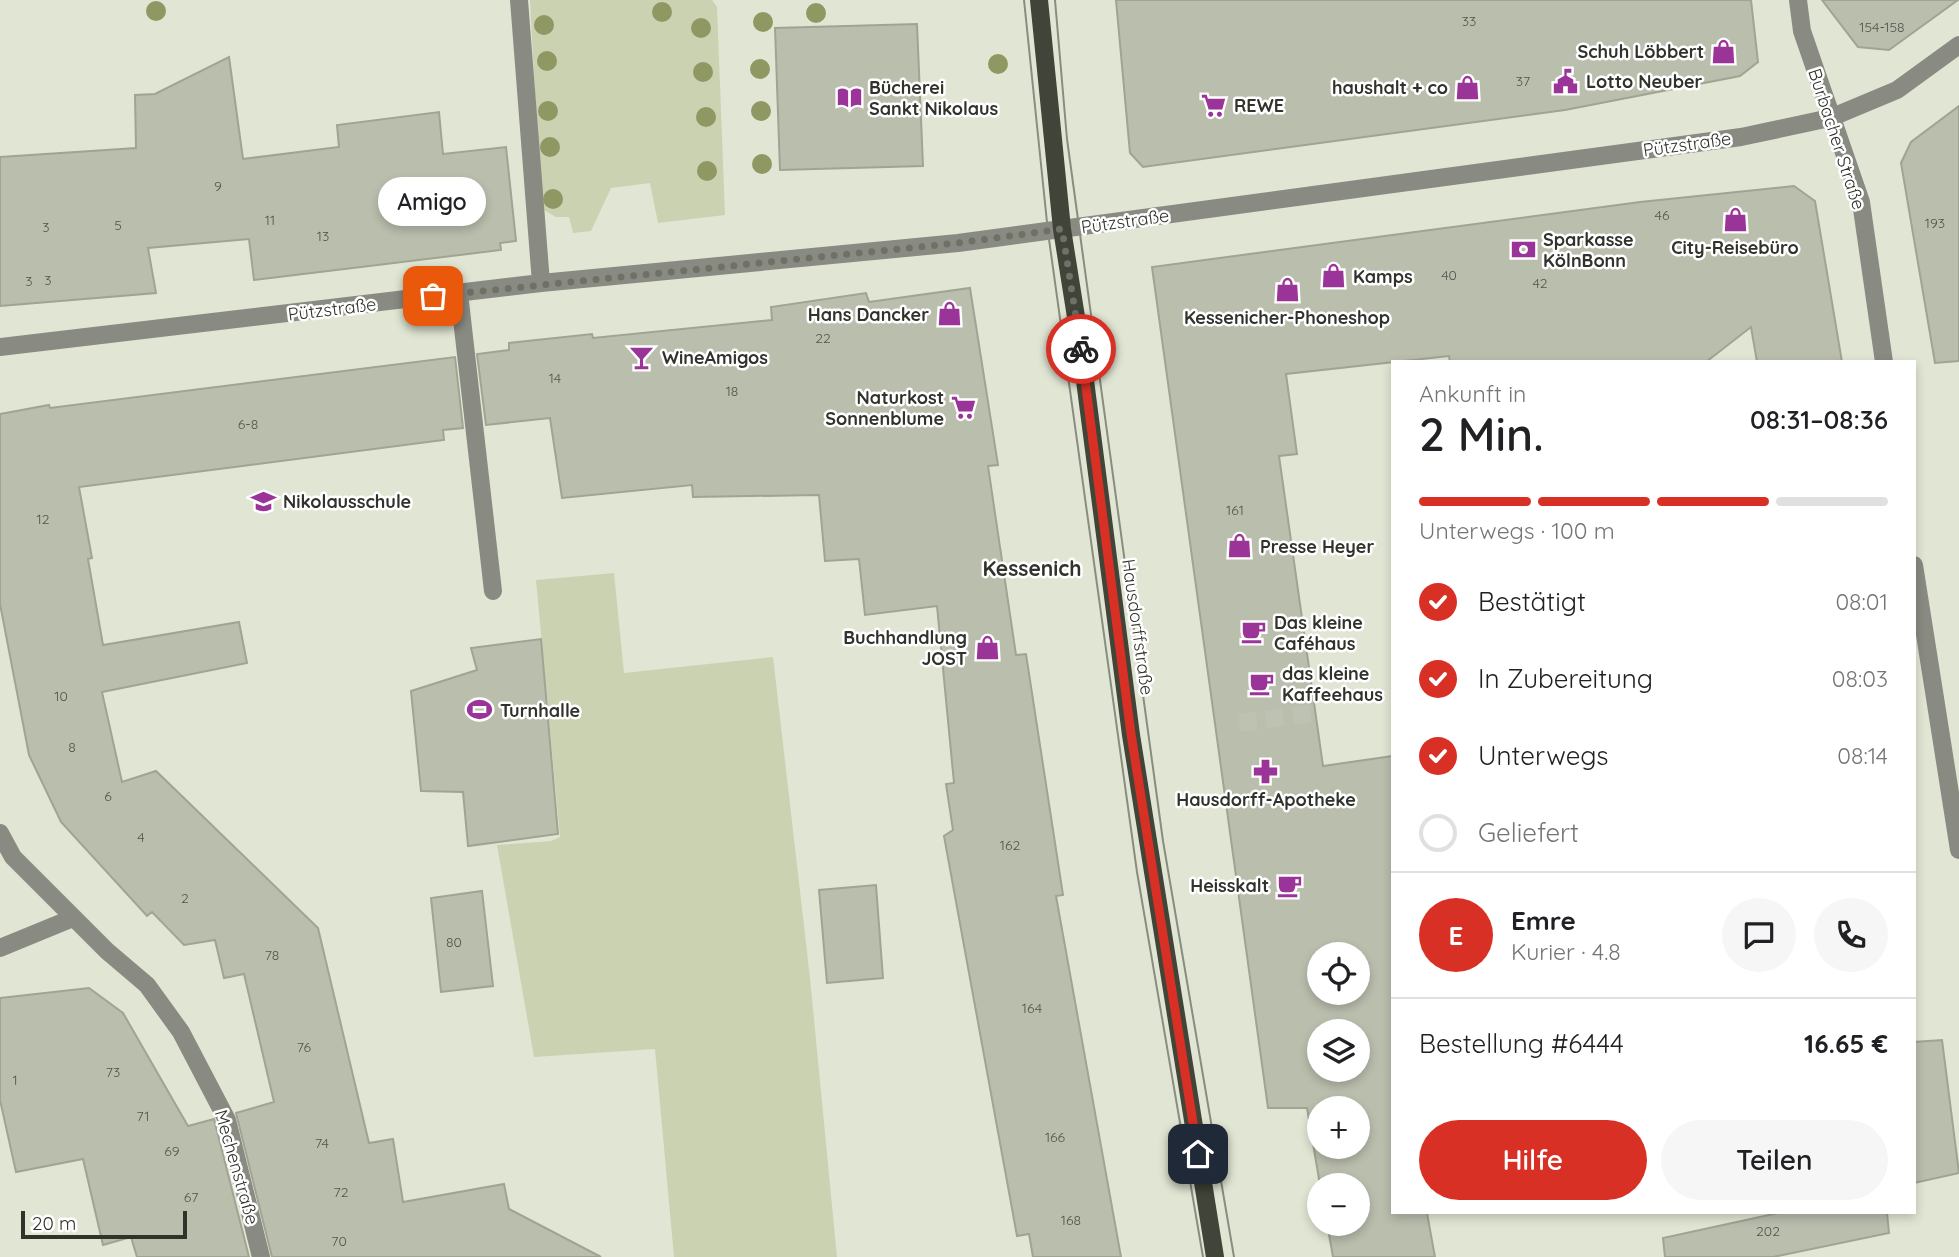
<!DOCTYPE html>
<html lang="de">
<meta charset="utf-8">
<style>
:root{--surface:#fff;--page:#f6f6f6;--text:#202124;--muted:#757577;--line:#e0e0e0;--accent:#d93025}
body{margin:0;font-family:Quicksand,sans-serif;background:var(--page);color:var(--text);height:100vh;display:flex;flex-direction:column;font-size:26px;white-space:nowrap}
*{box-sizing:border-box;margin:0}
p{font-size:23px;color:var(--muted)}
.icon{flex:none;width:38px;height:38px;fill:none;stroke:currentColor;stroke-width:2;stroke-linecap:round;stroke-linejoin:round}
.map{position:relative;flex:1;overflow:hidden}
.details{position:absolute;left:1391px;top:360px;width:525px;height:854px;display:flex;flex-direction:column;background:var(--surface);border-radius:0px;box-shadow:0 4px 10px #0003}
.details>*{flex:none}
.controls{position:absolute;left:1307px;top:942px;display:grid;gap:14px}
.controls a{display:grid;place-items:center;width:63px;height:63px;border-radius:50%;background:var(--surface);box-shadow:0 4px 10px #0003;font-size:35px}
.scale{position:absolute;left:21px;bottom:18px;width:166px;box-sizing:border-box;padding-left:7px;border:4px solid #31322b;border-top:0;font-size:19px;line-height:24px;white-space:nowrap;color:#31322b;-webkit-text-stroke:5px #fff;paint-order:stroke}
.pin{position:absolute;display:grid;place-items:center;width:60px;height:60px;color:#fff;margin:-30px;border-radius:14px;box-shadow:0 4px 10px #0006}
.courier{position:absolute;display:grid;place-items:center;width:70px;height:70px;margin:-35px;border:5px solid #d93025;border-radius:50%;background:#fff;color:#222;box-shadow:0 2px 9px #0007}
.bubble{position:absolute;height:49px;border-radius:24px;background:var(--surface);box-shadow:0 4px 10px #0003;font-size:23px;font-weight:600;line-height:49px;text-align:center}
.summary em{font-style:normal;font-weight:600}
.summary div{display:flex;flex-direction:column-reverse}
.summary{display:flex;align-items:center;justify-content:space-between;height:119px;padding:0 28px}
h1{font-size:46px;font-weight:600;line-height:52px}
.bar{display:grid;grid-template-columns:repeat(4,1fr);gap:10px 7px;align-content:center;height:84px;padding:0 28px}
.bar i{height:9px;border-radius:5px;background:var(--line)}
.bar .current{background:var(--accent)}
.bar p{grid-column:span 4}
.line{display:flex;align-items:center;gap:18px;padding:0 28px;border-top:2px solid var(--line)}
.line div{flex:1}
.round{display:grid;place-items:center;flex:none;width:74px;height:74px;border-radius:37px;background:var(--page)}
ol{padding:0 28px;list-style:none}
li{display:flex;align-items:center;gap:21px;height:77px}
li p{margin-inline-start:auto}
li .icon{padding:7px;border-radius:50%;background:var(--accent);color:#fff;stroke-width:4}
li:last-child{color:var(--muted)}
li i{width:38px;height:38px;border:4px solid var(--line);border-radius:50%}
.button{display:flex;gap:14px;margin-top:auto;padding:14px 28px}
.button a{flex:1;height:80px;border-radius:42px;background:var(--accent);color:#fff;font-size:28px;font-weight:600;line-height:80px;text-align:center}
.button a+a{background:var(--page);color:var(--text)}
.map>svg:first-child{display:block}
.green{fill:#cad2b2}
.building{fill:#babead;stroke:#a0a493;stroke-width:2;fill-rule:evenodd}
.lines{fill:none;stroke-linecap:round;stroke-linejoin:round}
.minor-tunnel{stroke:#bec2b2;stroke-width:18;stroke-dasharray:18 9;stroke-linecap:butt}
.minor{stroke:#898b83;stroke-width:18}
.major{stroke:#414438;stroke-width:18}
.tram{stroke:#898c80;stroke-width:2}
.tree{fill:#8f9863}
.done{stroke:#6f7166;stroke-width:7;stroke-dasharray:0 12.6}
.route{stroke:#d93025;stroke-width:9}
.labels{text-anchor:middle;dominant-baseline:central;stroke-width:5;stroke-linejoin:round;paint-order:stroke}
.number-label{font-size:14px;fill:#53554c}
.poi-label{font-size:18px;font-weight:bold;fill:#31322b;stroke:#fff;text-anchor:start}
.street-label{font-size:18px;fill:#31322b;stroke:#fff}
.quarter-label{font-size:21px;font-weight:bold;fill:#31322b;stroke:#fff}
</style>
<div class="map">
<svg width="1959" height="1257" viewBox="0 0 1959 1257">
<rect width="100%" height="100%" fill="#e1e6d4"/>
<!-- green -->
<path class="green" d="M530,0H712L717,7L725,215L658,223L650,183L611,188L591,231L573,233L569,217H556L541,208Z
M614,573L624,673L773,657L810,978L837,1257H674L655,1049L534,1057L497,845L551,841L560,837L536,580Z"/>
<!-- building -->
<path class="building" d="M1116,0H1751L1758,62L1740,76L1565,110L1143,167L1130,153Z
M1822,0H1958L1889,50L1858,47Z
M917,24L923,166L780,170L775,28Z
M229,57L243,159L339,147L337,125L439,112L443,154L506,147L516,241L500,243L501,250L254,280L249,239L148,248L156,293L0,306V157L136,148L135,95L155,94Z
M1959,106V361L1935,363L1901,163L1911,142Z
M1794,186L1815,201L1842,362H1757L1751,327L1706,362H1450L1449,356L1286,374L1297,454L1279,456L1323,766L1393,756V1213H1427L1435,1257H1333L1327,1223H1358V1185H1320L1307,1108H1268L1152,267L1640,202ZM1320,954H1358V992H1320ZM1320,1031H1358V1069H1320ZM1320,1108H1358V1146H1320Z
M970,288L998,465L988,466L1016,655L1026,654L1063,895L1056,896L1121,1257H1033L1029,1234L1017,1236L944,836L953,830L946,784L954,783L937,606L865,615L859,559L825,561L819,495L693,497L692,485L562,498L550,418L486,425L477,354L509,350V343L592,334L593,338L772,320L771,307L866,293L869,302Z
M455,357L463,428L443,430L444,440L79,487L92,558L88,559L103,645L239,622L247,663L102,692L122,782L156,771L318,928L369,1143L393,1139L403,1202L504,1184L509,1209L601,1257H272L236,1113L274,1102L244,974L224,978L215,940L184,945L152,912L147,916L61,822L29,755L0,604V414L49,405L50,408Z
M541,639L558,834L468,846L463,792L421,791L411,691L477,670L471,648Z
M876,885L883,978L827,983L819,890Z
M482,891L493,986L441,992L431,898Z
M89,988L123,1013L188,1126L214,1119L249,1257H137L131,1237L103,1245L83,1159L16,1172L0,1100V998Z
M1942,1040L1959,1173L1914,1183V1042Z
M1778,1213H1887L1889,1233L1773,1257H1665L1663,1238Z"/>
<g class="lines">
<!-- minor-tunnel -->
<path class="minor-tunnel" d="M1239,723L1316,713"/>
<!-- minor -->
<path class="minor" d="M519,0L541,283
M1798,0L1802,31L1861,202L1884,362
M459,293L493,591
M0,347L541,283L958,243L1741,137L1830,118L1897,90L1959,45
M1914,565L1959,850
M0,833L13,857L107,951L147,985L181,1032L227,1120L261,1257
M0,948L73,918"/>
<!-- major -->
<path class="major" d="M1039,0L1062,229L1080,342L1131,735L1215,1257"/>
<!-- tram -->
<path class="tram" d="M1024,0L1048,232L1137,872L1203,1257
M1055,0L1067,139L1163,841L1234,1257"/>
</g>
<!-- trees -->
<g class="tree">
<circle cx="156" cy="11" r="10"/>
<circle cx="662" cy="12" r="10"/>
<circle cx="816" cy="13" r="10"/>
<circle cx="763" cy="22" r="10"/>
<circle cx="544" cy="25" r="10"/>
<circle cx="701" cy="28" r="10"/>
<circle cx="547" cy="61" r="10"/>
<circle cx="998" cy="64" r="10"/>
<circle cx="760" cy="69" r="10"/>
<circle cx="703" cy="72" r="10"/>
<circle cx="548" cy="111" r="10"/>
<circle cx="761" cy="111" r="10"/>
<circle cx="706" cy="117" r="10"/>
<circle cx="550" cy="147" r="10"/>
<circle cx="762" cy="164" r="10"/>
<circle cx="707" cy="171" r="10"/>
<circle cx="553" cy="199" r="10"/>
</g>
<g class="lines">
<!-- done -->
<path class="done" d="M433,296L958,243L1062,229L1081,349"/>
<!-- route -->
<path class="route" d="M1081,349L1131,734L1198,1154"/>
</g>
<!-- icons -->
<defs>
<symbol id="shop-bare" viewBox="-9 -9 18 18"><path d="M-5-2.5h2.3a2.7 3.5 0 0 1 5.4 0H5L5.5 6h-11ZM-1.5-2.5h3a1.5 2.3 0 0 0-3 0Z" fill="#9b3499" stroke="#fff" stroke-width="2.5" paint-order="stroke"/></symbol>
<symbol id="civic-bare" viewBox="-9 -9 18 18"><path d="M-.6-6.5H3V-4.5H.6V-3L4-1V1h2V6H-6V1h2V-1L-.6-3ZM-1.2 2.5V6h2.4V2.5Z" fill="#9b3499" stroke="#fff" stroke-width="2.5" paint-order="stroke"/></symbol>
<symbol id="library-bare" viewBox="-9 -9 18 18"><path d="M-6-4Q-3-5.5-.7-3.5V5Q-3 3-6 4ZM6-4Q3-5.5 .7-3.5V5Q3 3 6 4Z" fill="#9b3499" stroke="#fff" stroke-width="2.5" paint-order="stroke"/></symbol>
<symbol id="supermarket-bare" viewBox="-9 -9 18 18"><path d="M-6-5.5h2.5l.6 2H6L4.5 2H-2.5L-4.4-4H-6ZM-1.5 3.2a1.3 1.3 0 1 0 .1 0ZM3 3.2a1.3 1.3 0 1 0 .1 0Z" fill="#9b3499" stroke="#fff" stroke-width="2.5" paint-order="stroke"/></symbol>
<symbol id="bank-bare" viewBox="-9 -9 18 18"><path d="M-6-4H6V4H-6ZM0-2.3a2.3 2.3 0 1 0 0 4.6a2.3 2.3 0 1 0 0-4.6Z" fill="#9b3499" stroke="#fff" stroke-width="2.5" paint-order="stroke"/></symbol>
<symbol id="bar-bare" viewBox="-9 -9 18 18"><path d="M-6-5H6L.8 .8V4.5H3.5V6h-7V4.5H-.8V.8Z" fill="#9b3499" stroke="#fff" stroke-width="2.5" paint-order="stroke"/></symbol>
<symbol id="school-bare" viewBox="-9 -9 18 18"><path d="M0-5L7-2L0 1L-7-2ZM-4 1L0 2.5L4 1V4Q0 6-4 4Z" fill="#9b3499" stroke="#fff" stroke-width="2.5" paint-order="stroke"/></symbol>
<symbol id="cafe-bare" viewBox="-9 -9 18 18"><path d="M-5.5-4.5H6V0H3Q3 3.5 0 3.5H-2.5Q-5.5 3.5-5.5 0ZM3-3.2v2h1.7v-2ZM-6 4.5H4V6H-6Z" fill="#9b3499" stroke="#fff" stroke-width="2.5" paint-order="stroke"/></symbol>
<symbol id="stadium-bare" viewBox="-9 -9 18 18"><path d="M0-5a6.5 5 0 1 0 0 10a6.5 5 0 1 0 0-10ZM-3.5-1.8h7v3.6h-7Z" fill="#9b3499" stroke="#fff" stroke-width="2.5" paint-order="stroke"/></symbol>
<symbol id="pharmacy-bare" viewBox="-9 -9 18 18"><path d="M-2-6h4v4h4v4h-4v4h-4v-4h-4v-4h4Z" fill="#9b3499" stroke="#fff" stroke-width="2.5" paint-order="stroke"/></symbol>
</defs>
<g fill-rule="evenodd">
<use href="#shop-bare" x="1706" y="34" width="35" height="35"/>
<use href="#civic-bare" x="1548" y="64" width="35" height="35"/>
<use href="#shop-bare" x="1450" y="70" width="35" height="35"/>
<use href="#library-bare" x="832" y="80" width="35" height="35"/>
<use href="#supermarket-bare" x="1196" y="88" width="35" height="35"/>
<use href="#shop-bare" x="1718" y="202" width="35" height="35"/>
<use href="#bank-bare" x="1506" y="232" width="35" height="35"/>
<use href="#shop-bare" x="1316" y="258" width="35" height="35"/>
<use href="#shop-bare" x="1270" y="272" width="35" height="35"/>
<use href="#shop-bare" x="932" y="296" width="35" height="35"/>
<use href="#bar-bare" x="624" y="340" width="35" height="35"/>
<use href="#supermarket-bare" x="946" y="390" width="35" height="35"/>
<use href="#school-bare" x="246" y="484" width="35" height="35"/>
<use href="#shop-bare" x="1222" y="528" width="35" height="35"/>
<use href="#cafe-bare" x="1236" y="614" width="35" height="35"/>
<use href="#shop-bare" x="970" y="630" width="35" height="35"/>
<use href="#cafe-bare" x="1244" y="666" width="35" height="35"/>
<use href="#stadium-bare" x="462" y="692" width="35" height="35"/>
<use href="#pharmacy-bare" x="1248" y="754" width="35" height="35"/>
<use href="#cafe-bare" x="1272" y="868" width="35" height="35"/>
</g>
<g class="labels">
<!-- number labels -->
<g class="number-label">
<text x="1469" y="21">33</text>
<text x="1882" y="27">154-158</text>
<text x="1523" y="81">37</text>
<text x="218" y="186">9</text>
<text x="1662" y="215">46</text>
<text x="270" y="220">11</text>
<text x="1935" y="223">193</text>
<text x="118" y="225">5</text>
<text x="46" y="227">3</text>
<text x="323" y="236">13</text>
<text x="1449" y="275">40</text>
<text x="48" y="280">3</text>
<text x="29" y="281">3</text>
<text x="1540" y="283">42</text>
<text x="823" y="338">22</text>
<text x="555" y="378">14</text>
<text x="732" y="391">18</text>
<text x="248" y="424">6-8</text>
<text x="1235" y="510">161</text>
<text x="43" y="519">12</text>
<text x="61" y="696">10</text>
<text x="72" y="747">8</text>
<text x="108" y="796">6</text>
<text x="141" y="837">4</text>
<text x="1010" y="845">162</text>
<text x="185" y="898">2</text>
<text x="454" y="942">80</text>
<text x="272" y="955">78</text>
<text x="1032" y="1008">164</text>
<text x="304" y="1047">76</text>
<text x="113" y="1072">73</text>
<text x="15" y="1080">1</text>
<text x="143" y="1116">71</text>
<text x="1055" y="1137">166</text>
<text x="322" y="1143">74</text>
<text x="172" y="1151">69</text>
<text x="341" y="1192">72</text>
<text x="191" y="1197">67</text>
<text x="1071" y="1220">168</text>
<text x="1768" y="1231">202</text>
<text x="339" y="1241">70</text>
</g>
<!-- poi labels -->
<g class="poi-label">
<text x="1704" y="51" text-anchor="end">Schuh Löbbert</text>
<text x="1586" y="81">Lotto Neuber</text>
<text x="869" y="87">Bücherei<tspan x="869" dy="21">Sankt Nikolaus</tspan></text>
<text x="1448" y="87" text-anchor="end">haushalt + co</text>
<text x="1234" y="105">REWE</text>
<text x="1543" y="239">Sparkasse<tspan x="1543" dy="21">KölnBonn</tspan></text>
<text x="1735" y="247" text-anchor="middle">City-Reisebüro</text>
<text x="1353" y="276">Kamps</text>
<text x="929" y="314" text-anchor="end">Hans Dancker</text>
<text x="1287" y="317" text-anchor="middle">Kessenicher-Phoneshop</text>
<text x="662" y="357">WineAmigos</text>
<text x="944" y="397" text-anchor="end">Naturkost<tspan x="944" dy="21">Sonnenblume</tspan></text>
<text x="283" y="501">Nikolausschule</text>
<text x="1260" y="546">Presse Heyer</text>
<text x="1274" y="622">Das kleine<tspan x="1274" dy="21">Caféhaus</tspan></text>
<text x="967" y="637" text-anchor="end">Buchhandlung<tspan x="967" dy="21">JOST</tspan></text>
<text x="1282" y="673">das kleine<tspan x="1282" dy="21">Kaffeehaus</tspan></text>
<text x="500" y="710">Turnhalle</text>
<text x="1266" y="799" text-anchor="middle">Hausdorff-Apotheke</text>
<text x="1269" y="885" text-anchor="end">Heisskalt</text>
</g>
<!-- street labels -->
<g class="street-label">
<text transform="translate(1837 139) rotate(72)">Burbacher Straße</text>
<text transform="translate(1687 144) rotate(-8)">Pützstraße</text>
<text transform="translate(1125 221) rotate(-8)">Pützstraße</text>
<text transform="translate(332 309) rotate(-7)">Pützstraße</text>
<text transform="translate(1138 627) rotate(82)">Hausdorffstraße</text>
<text transform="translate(237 1167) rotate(74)">Mechenstraße</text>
</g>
<!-- quarter labels -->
<g class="quarter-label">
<text x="1032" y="568">Kessenich</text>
</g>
</g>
</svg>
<div class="controls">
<a><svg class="icon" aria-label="locate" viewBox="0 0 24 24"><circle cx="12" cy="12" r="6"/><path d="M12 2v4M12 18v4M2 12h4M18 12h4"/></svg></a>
<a><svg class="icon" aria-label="layers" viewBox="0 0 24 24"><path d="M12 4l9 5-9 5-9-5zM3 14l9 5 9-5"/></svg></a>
<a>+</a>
<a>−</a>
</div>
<div class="scale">20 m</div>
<div class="pin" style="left:433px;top:296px;background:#ea580c"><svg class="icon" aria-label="bag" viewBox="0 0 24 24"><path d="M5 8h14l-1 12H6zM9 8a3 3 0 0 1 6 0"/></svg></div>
<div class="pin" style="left:1198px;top:1154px;background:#1f2937"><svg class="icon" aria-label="home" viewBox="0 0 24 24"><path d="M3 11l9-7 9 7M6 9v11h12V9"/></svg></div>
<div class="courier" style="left:1081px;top:349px"><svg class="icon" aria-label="bike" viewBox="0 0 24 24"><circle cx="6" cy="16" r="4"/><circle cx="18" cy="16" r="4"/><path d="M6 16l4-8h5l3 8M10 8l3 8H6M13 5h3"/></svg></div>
<div class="bubble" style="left:378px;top:177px;width:108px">Amigo</div>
<section class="details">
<div class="summary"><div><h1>2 Min.</h1><p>Ankunft in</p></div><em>08:31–08:36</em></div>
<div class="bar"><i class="current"></i><i class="current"></i><i class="current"></i><i></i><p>Unterwegs · 100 m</p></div>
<ol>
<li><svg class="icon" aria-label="check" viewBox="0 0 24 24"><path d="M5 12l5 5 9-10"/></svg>Bestätigt<p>08:01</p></li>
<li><svg class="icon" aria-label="check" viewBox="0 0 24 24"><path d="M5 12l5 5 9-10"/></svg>In Zubereitung<p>08:03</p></li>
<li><svg class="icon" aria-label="check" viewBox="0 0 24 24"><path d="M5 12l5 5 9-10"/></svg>Unterwegs<p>08:14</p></li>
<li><i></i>Geliefert</li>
</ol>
<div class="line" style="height:126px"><b class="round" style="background:var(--accent);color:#fff">E</b><div><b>Emre</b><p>Kurier · 4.8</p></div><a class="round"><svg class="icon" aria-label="chat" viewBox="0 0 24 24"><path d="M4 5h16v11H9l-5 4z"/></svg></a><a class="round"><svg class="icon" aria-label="phone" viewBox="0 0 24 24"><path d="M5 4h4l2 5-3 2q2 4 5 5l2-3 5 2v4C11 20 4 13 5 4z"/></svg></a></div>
<div class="line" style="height:91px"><div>Bestellung #6444</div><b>16.65 €</b></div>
<div class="button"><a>Hilfe</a><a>Teilen</a></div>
</section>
</div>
